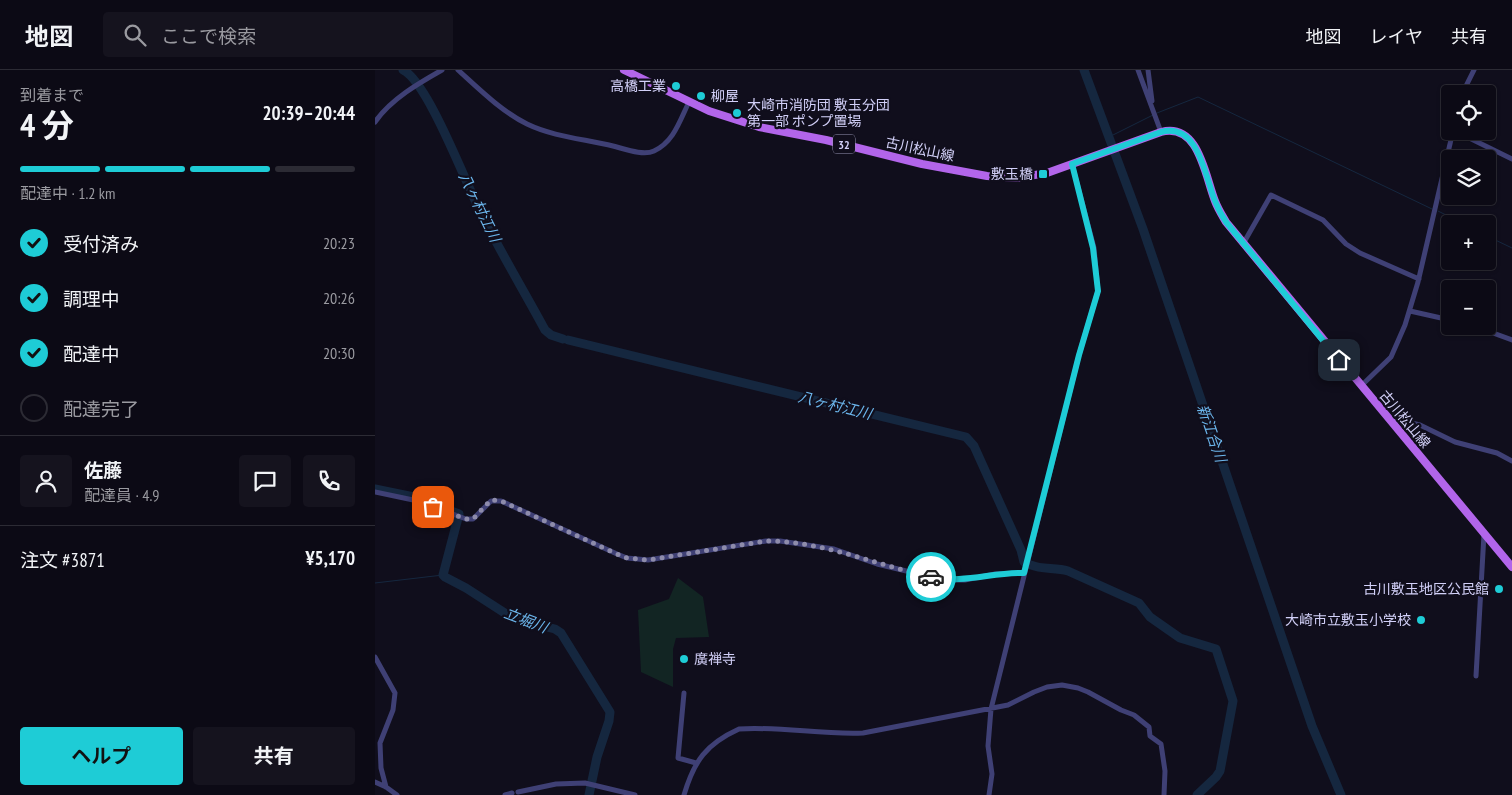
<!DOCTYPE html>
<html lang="ja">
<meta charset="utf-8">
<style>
:root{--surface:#0c0a15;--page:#15131e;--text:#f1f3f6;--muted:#9a9aa0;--line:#2c2b34;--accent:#1eccd6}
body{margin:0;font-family:"PT Sans Narrow","Noto Sans JP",sans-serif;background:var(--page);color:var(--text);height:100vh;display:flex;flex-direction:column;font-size:19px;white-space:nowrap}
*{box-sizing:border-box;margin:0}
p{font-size:16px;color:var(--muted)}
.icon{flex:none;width:28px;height:28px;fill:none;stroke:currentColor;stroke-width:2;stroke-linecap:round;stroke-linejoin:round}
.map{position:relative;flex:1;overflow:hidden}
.drawer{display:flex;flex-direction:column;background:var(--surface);width:375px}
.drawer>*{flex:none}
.tools{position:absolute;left:1066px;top:15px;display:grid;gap:10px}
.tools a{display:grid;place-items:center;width:55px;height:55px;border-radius:5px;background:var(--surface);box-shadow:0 1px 4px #0004,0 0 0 1px var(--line);font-size:25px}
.pin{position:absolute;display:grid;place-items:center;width:42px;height:42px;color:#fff;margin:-21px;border-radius:10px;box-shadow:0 2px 8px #0006}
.courier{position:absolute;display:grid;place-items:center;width:50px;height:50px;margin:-25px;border:4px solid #1eccd6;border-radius:50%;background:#fff;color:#222;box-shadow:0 1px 6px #0007}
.head em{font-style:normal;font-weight:700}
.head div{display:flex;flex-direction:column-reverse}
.head{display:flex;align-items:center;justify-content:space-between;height:85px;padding:0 20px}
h1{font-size:32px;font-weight:700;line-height:38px}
.bar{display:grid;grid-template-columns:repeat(4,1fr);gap:8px 5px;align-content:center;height:60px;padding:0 20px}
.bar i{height:6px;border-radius:4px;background:var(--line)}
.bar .current{background:var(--accent)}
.bar p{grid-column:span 4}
.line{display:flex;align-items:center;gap:12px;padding:0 20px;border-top:1px solid var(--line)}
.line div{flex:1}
.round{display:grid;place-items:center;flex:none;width:52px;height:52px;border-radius:5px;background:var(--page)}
ol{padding:0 20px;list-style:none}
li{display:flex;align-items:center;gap:15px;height:55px}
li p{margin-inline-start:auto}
li .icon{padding:5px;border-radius:50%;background:var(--accent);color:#111;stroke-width:4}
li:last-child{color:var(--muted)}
li i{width:28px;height:28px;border:2px solid var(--line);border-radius:50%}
.cta{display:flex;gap:10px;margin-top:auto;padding:10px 20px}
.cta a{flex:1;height:58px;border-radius:5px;background:var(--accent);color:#111;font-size:20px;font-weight:700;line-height:58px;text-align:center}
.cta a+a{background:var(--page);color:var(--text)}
header{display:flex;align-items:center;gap:30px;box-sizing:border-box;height:70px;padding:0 25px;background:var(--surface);border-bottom:1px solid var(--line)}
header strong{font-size:24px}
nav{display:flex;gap:28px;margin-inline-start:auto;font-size:18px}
.search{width:350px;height:45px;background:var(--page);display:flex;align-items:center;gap:12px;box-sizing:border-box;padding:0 18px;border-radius:5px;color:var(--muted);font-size:19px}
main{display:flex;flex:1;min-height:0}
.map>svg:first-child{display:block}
.green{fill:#122523}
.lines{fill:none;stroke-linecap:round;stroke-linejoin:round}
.stream{stroke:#15273f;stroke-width:1}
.river{stroke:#15273f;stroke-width:9}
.minor{stroke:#3f4075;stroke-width:5}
.primary{stroke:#b265ea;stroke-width:8}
.done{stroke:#8e8cab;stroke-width:5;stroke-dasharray:0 9}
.route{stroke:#1eccd6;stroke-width:6}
.poi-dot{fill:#1eccd6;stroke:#100e1c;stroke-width:2}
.labels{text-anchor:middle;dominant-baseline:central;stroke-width:4.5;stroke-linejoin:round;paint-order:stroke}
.shield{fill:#100e1c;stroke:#9896b6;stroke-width:1}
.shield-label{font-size:12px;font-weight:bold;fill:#d2d0f8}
.poi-label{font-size:14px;fill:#d2d0f8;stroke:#100e1c;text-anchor:end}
.street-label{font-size:14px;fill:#d2d0f8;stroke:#100e1c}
.water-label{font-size:15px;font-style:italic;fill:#6bb5eb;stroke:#100e1c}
</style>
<header>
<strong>地図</strong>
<div class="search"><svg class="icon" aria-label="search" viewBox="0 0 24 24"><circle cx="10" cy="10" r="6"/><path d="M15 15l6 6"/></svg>ここで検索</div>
<nav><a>地図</a><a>レイヤ</a><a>共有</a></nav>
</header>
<main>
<section class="drawer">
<div class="head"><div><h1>4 分</h1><p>到着まで</p></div><em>20:39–20:44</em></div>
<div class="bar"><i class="current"></i><i class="current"></i><i class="current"></i><i></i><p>配達中 · 1.2 km</p></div>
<ol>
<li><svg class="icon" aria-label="check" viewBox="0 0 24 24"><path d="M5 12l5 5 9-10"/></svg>受付済み<p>20:23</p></li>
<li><svg class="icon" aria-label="check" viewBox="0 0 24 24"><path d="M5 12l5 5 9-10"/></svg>調理中<p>20:26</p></li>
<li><svg class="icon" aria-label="check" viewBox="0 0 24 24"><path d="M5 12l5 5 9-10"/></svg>配達中<p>20:30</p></li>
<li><i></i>配達完了</li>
</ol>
<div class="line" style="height:90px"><a class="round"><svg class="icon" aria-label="person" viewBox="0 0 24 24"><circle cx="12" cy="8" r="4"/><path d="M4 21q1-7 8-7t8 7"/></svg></a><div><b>佐藤</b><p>配達員 · 4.9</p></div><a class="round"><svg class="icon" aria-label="chat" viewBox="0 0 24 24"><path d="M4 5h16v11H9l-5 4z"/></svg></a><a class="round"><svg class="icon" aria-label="phone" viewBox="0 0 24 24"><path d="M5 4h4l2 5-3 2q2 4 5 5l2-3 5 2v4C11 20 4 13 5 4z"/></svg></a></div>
<div class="line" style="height:65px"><div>注文 #3871</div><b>¥5,170</b></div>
<div class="cta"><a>ヘルプ</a><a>共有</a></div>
</section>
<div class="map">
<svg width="1137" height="725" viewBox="0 0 1137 725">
<rect width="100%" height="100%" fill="#100e1c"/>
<!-- green -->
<path class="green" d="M303,508L328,527L334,567L301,568L298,579V617L266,602L263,540L294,529Z"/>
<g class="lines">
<!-- stream -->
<path class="stream" d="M782,43L823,27L1057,139
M734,67L778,45
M1063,141L1089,154
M1112,166L1137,178
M0,513L68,505"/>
<!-- river -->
<path class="river" d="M28,0C53,12 91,114 106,143C126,183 149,221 170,260L176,265L188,269
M709,0L768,159L937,656L966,725
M193,270L591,367L599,376L646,480L649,492L652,493
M0,419L39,427L84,444L68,505L70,507L91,518L139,549L180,559L186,563L235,642L234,651L222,687L214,725
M656,495C667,500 681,497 693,501L764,533L775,547L805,568L841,579L858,631L845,701L841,707L822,725"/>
<!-- minor -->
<path class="minor" d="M83,0C104,19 126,41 152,54C179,67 210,69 238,76C250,79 268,86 279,81C299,72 305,50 314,32
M763,0L786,62
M773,0L777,31
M1087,24L1099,0
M0,52C16,29 44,13 67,0
M1080,61L1137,89
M868,174L896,125L948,150L971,174L985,183L1044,209
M1035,241L1075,250
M1099,256L1137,270
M986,316L1016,287L1030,255L1043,212L1078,61
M1017,353L1024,350L1045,355L1080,372L1122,383L1137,391
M0,422L43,431L91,449H98L116,431H126L242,484L252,488L273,490L391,471H405L459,479L502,494L569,510H590L620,504L649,503
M0,587L20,623L18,640L5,673L6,698L11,717
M1101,606L1109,464
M309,623L303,688L321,693
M0,712L11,717L22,725
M143,722L181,714L210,713L260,725
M130,725L137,723
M309,725C319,691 331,674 364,659C405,656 447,665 488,663L633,635L659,622L672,617L687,615L703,618L713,622L746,640L759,645L774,657L775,666L786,674L790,701L789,725
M614,725L617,704L613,676L616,639L704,285L723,221L719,178L697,94"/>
<!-- primary -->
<path class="primary" d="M249,0L334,41L384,57L451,70L547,94L612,106L641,108L672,103L786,62C824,52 830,106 840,131C843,139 847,145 851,152L1137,497"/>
</g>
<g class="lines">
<!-- done -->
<path class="done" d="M58,437L91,449H98L116,430L126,431L242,484L252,488L273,490L391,471C448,471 501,495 556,507"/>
<!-- route -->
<path class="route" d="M556,507C588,514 618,502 649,503L704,285L723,221L718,178L697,94L786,62C824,52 830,107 840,131C843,139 847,146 851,152L964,290"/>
</g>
<!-- markers -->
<g class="poi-dot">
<circle cx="301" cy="16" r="5"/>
<circle cx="326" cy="26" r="5"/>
<circle cx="362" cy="43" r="5"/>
<rect x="663" y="99" width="10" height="10" rx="2.5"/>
<circle cx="1124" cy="519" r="5"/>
<circle cx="1046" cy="550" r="5"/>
<circle cx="309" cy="589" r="5"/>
</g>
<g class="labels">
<!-- shield labels -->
<rect class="shield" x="458" y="64.5" width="22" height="19" rx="4"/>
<g class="shield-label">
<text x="469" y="74">32</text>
</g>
<!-- poi labels -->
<g class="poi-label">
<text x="291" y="16">高橋工業</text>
<text x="336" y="26" text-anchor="start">柳屋</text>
<text x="372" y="35" text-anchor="start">大崎市消防団 敷玉分団<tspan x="372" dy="16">第一部 ポンプ置場</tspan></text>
<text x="658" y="104">敷玉橋</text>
<text x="1114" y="519">古川敷玉地区公民館</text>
<text x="1036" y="550">大崎市立敷玉小学校</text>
<text x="319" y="589" text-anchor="start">廣禅寺</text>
</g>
<!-- street labels -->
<g class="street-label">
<text transform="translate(545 79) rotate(12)">古川松山線</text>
<text transform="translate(1030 349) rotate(50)">古川松山線</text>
</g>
<!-- water labels -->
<g class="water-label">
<text transform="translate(105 137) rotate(64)">八ヶ村江川</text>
<text transform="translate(460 335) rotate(14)">八ヶ村江川</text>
<text transform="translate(837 363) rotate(71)">新江合川</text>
<text transform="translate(151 550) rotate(21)">立堀川</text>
</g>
</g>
</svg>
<div class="tools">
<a><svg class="icon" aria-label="locate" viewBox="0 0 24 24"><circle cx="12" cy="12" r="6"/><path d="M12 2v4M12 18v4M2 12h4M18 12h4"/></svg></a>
<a><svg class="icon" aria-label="layers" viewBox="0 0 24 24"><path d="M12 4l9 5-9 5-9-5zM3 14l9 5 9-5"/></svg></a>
<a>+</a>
<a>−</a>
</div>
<div class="pin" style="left:58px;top:437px;background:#ea580c"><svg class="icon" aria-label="bag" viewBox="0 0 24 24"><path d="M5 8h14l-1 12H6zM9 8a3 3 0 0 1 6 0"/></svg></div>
<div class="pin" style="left:964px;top:290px;background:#1f2937"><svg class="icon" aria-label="home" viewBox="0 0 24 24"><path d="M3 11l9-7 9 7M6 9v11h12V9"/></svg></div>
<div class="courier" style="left:556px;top:507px"><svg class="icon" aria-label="car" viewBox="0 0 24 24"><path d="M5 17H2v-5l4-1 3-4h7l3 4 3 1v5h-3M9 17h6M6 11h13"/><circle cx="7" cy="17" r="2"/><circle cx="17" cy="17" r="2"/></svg></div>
</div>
</main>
